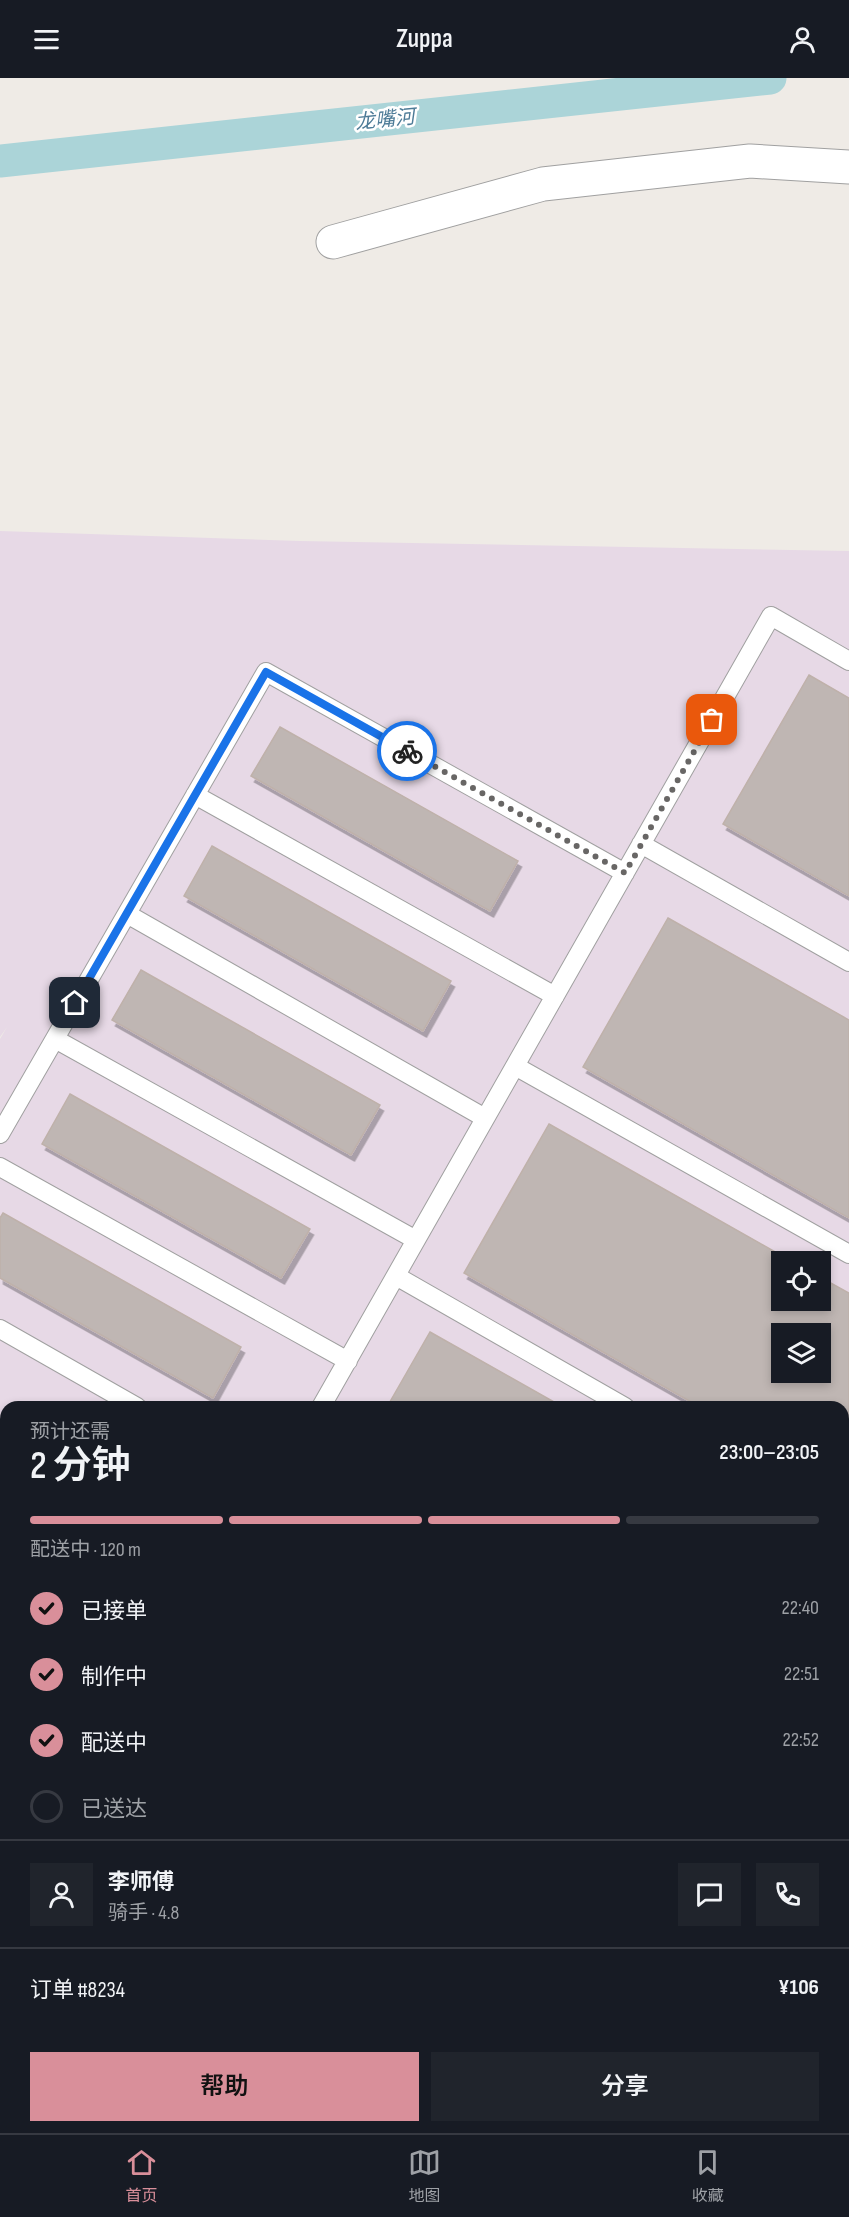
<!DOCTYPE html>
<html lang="zh">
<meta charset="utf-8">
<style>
:root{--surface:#171b24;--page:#20242c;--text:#f1f3f6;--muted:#9ea1a6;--line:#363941;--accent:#d98f9a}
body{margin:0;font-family:"Sofia Sans Condensed","Noto Sans SC",sans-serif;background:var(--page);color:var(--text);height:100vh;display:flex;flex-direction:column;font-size:22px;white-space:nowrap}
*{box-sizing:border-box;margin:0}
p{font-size:20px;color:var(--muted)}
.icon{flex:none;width:33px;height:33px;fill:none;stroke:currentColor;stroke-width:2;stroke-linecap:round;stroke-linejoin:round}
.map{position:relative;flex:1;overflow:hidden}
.sheet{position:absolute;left:0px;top:1323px;width:849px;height:732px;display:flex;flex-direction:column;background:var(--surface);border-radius:18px 18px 0 0;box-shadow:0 3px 9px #0003}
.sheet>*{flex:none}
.controls{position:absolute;left:771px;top:1173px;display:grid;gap:12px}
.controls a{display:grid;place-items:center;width:60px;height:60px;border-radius:0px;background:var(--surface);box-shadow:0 3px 9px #0003;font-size:30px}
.pin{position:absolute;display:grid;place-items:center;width:51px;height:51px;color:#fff;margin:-26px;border-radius:12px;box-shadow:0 3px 9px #0006}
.courier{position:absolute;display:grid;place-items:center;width:60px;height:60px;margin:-30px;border:4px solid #1a73e8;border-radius:50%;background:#fff;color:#222;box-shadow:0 2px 8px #0007}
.headline em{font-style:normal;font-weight:600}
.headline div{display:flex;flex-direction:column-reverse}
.headline{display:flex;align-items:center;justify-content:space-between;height:102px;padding:0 30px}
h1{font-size:39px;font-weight:600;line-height:45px}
.bar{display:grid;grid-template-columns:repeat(4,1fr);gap:9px 6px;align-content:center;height:72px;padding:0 30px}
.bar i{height:8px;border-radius:4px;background:var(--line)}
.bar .active{background:var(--accent)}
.bar p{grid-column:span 4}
.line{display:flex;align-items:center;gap:15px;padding:0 30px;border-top:2px solid var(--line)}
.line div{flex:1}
.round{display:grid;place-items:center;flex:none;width:63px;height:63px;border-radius:0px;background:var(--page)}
ol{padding:0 30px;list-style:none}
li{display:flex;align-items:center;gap:18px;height:66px}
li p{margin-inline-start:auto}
li .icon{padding:6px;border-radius:50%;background:var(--accent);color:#111;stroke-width:4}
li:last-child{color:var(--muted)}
li i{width:33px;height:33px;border:3px solid var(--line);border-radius:50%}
.primary-button{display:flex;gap:12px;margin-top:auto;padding:12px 30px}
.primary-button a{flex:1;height:69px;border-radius:0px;background:var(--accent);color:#111;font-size:24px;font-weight:600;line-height:69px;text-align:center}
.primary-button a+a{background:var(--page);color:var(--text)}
header{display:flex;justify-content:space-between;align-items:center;height:78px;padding:0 30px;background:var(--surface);font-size:27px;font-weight:600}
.tab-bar{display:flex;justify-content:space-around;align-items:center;height:84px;border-top:2px solid var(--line);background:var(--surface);font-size:16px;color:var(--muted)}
.tab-bar a{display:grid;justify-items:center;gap:3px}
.tab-bar .active{color:var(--accent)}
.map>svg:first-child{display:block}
.industrial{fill:#e7d9e6;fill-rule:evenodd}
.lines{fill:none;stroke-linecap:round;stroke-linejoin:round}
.canal{stroke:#abd4d8;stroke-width:33}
.building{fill:#bfb6b3;stroke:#bfb1aa;stroke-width:1.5;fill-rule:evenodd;filter:url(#shadow)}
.service-casing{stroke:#a0a0a0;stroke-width:20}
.minor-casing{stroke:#a0a0a0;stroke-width:35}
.service{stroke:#fff;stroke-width:18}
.minor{stroke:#fff;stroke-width:33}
.done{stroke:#686665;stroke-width:6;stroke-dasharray:0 10.8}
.route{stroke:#1a73e8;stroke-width:8}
.labels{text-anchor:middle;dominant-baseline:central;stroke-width:5;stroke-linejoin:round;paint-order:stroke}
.water-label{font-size:20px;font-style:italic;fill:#4d7b97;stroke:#fff}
</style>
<header><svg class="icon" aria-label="menu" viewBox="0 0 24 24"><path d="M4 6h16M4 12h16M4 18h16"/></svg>Zuppa<svg class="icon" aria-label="person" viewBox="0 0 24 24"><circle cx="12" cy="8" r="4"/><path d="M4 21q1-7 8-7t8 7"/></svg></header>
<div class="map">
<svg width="849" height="2055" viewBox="0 0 849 2055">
<defs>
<filter id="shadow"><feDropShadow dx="3.5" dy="6" stdDeviation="0" flood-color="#0004"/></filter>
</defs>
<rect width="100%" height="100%" fill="#efebe6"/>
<!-- industrial -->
<path class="industrial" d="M0,453L300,463L849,473V2055H344L334,2049H843V1329H6V1845L0,1841V961L7,949L0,959ZM782,1184H820V1222H782ZM782,1256H820V1294H782Z"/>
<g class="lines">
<!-- canal -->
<path class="canal" d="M0,83L770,0"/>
</g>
<!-- building -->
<path class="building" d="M809,597L849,620V818L723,746Z
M280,649L518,783L490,833L251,698Z
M212,768L451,903L423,953L184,818Z
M668,840L849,942V1140L583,989Z
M141,892L380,1027L351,1077L112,942Z
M70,1016L310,1151L281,1200L42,1066Z
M549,1046L793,1184H782V1222H820V1199L849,1215V1413L843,1410V1329H700L464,1195ZM782,1256H820V1294H782Z
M3,1135L241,1269L213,1320L0,1200V1140Z
M430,1254L563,1329H387Z
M0,1359L6,1363V1637L0,1633Z
M849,1620V1689L843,1685V1630Z
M843,1881L849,1885V2055H727L717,2049H843Z"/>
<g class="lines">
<defs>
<path id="service" d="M195,717L555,918
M641,766L849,884
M127,836L485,1040
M55,961L416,1162
M515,988L849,1176
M0,1056L266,594L625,795
M0,1089L348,1283
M396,1198L625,1329
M0,1251L137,1329
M321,1329L771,538L849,583
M843,1454L849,1457
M843,1531L849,1521
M0,1674L6,1678
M843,1730L849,1733
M598,2049L607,2055"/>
<path id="minor" d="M333,164L543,106L750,83L849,89
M0,1881L6,1885
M268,2049L277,2055"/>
</defs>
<!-- service casing -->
<use href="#service" class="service-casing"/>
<!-- minor casing -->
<use href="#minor" class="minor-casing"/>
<!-- service -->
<use href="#service" class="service"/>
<!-- minor -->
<use href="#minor" class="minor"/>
</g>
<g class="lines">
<!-- done -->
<path class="done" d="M407,673L625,795L712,642"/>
<!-- route -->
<path class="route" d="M75,925L266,594L407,673"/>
</g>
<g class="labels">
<!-- water labels -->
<g class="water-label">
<text transform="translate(385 42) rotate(-6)">龙嘴河</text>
</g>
</g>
</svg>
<div class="controls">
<a><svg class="icon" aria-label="locate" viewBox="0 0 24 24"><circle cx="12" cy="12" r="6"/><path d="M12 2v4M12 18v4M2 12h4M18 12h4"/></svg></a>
<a><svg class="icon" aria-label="layers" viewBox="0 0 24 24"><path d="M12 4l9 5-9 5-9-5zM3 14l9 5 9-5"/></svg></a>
</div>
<div class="pin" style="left:712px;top:642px;background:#ea580c"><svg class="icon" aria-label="bag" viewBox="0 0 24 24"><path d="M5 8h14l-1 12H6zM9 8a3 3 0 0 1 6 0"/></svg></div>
<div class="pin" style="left:75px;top:925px;background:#1f2937"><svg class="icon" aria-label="home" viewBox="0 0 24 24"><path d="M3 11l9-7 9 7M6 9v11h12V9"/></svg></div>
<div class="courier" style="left:407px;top:673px"><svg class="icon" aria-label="bike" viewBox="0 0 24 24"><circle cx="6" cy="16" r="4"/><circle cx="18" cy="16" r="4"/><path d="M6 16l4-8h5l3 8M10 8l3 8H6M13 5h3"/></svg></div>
<section class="sheet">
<div class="headline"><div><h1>2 分钟</h1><p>预计还需</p></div><em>23:00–23:05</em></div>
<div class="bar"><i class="active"></i><i class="active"></i><i class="active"></i><i></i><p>配送中 · 120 m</p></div>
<ol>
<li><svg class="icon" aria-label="check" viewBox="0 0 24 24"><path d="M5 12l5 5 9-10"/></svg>已接单<p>22:40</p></li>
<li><svg class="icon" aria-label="check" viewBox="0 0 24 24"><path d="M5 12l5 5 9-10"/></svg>制作中<p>22:51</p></li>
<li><svg class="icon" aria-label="check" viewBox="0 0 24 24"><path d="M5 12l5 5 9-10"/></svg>配送中<p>22:52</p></li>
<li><i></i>已送达</li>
</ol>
<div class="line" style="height:108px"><a class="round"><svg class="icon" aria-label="person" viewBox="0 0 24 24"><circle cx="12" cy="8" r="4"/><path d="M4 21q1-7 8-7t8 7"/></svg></a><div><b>李师傅</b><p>骑手 · 4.8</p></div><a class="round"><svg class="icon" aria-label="chat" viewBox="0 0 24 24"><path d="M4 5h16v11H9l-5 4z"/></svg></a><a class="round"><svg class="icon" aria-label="phone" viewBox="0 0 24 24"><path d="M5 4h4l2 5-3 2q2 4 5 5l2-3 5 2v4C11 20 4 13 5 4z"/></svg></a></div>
<div class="line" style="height:78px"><div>订单 #8234</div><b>¥106</b></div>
<div class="primary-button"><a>帮助</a><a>分享</a></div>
</section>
</div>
<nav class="tab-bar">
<a class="active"><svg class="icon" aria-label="home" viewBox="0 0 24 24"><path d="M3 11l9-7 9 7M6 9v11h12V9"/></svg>首页</a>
<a><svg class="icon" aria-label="map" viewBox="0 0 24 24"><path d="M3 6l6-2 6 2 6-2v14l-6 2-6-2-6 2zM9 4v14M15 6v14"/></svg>地图</a>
<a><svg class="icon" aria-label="saved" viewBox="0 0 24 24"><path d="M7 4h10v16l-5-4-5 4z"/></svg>收藏</a>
</nav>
